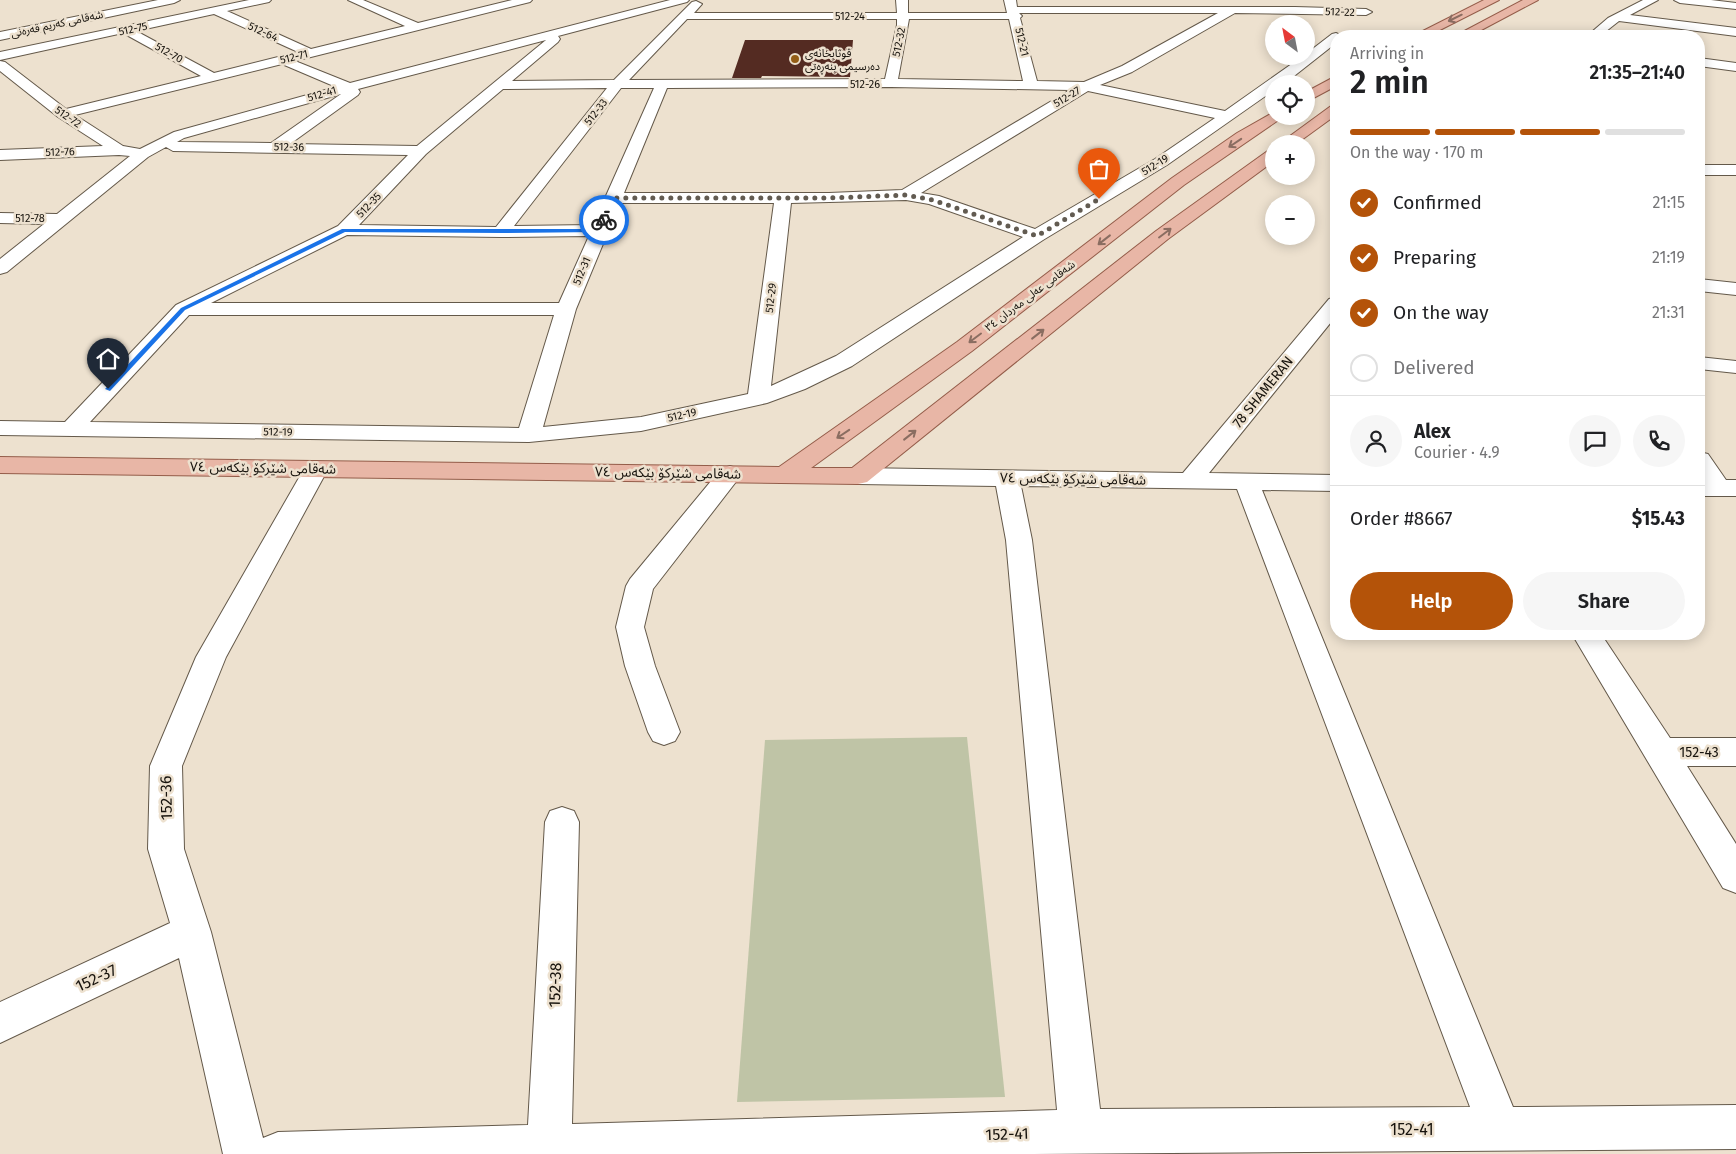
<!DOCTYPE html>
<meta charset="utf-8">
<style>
:root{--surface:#fff;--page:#f6f6f6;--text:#202124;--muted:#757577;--line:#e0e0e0;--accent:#b45309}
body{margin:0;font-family:"Fira Sans","Noto Sans Arabic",sans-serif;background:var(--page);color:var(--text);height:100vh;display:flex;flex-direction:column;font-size:19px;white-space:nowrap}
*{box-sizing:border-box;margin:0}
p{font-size:16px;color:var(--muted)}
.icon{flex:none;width:28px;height:28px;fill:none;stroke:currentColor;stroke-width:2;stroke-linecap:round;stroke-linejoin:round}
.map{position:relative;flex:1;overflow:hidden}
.side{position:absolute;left:1330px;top:30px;width:375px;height:610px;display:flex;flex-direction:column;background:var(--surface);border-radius:20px;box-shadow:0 2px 12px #0003}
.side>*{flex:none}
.needle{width:32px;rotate:328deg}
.fabs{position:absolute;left:1265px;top:15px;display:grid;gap:10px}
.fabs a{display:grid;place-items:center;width:50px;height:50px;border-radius:50%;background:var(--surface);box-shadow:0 2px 12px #0003;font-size:25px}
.pin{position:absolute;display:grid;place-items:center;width:42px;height:42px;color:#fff;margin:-51px -21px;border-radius:50% 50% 50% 0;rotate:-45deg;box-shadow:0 0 5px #0007}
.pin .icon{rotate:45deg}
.courier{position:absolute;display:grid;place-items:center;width:50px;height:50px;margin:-25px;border:4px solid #1a73e8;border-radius:50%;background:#fff;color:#222;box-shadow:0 1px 6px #0007}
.summary em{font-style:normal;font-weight:600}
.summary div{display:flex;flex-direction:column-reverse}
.summary{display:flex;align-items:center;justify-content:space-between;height:85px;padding:0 20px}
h1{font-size:32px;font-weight:600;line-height:38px}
.bar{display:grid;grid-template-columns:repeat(4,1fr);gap:8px 5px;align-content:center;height:60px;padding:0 20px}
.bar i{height:6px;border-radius:4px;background:var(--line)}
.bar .active{background:var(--accent)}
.bar p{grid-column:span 4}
.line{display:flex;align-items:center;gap:12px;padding:0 20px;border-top:1px solid var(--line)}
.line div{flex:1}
.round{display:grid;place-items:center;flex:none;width:52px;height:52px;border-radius:26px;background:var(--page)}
ol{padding:0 20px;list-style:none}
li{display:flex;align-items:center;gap:15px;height:55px}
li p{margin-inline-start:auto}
li .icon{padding:5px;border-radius:50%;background:var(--accent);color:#fff;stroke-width:4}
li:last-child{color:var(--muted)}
li i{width:28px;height:28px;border:2px solid var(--line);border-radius:50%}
.primary-button{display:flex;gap:10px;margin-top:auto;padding:10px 20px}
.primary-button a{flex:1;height:58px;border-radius:30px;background:var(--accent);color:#fff;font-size:20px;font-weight:600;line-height:58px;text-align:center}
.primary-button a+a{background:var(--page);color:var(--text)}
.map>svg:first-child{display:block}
.green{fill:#bfc4a6}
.building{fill:#542b22}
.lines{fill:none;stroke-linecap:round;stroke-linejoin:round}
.minor-casing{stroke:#64594a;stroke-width:2}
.major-casing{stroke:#945d4a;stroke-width:2}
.minor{fill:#fff;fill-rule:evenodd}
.major{fill:#e8b6a6;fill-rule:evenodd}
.oneway{stroke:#8a6d61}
.route{fill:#1a73e8}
.done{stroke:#625b51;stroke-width:5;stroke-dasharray:0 9}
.poi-dot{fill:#945d16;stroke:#ede1cf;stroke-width:2}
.labels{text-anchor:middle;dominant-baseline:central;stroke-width:5;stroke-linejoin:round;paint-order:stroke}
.far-street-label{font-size:11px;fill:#17130d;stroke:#ede1cf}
.far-poi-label{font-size:11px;fill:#17130d;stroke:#ede1cf;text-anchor:start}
.street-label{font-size:14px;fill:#17130d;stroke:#ede1cf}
.near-street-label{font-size:16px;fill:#17130d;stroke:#ede1cf}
</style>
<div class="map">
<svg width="1736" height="1154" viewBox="0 0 1736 1154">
<rect width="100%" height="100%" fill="#ede1cf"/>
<!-- green -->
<path class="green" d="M967,737L1005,1097L737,1102L765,740Z"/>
<!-- building -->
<path class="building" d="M745,40H853L850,77L762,76L761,78H732Z"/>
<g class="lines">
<defs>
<path id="minor" d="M158,0H180L174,3L0,40V32Z
M249,0H271L269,2L227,11L311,49L405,26L348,0H363L418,23L512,0H532L530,2L295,61L350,83L670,0H689L687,2L558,36L560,39L558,42L512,81L614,80L692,2L696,1L702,4L694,13H897L896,0H908V13H1007L1004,0H1016L1017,7H1295L1366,9L1372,12L1366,15L1235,13L1132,72L1100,85L1225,111L1303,56H1306V54L1332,34L1336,33L1342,36H1336V43L1284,84H1274V90L1167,165L1043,240L852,366L805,389L767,403L641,431L529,442L0,435V421L65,422L176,305L338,226L408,155L173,151L166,147L148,157L7,272L0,274V259L44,224L0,223V213L57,214L130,156L119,155L0,160V150L103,146L58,117L0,71V61L5,62L66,109L201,76L123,33L0,60V52ZM1019,13H1218L1122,66L1084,82L1037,81L1020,18L1022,16ZM214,14L298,52L214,73L136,31ZM687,19H897V25L885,79L629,80ZM909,19H1009L1023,81L898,79ZM546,40L417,146L290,144L358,95L360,92L358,89ZM282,64L336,87L174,132L140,149L123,146L75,115ZM891,87L1070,90L902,190L829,193H624L667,88ZM607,88L496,227L359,225L426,154L503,89ZM621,88H654L593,225L514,226ZM1088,91L1215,118L1155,159L1035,229L939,196L921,193ZM341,94L271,143L177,142L184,138ZM906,200L929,204L1023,237L836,356L771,386L791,203ZM620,203H774L748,394L641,417L543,427L576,309ZM347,235L501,237L589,236L559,303H211ZM189,315H554L519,428L90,422Z
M1643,0H1658L1630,15L1736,28V36L1619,21L1600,36H1587L1608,18Z
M1674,0H1711L1736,3V9L1680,3Z
M1699,58L1736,63V71L1699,66Z
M1699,165H1736V175H1699Z
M1699,279L1736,283V295L1699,291Z
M1336,297V316L1209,473L1336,475V491L1262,490L1513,1107L1736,1105V1149L1034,1154H223L179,958L0,1043V1002L170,923L148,849L150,766L196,657L304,469L307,464L316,461L325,464L328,469L226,657L182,766L184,849L211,932L263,1138L278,1132L528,1125L545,822L550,811L562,807L574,811L579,822L572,1124L1057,1110L1006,540L996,486L858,484L849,482L846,476L849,470L858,468L1183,473L1329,299ZM1021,486L1237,489L1470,1107L1100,1109L1032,540Z
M1699,357L1736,361V373L1699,369Z
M1699,452L1708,454L1726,480H1736V496H1699V480H1701L1699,477Z
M730,466L739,469L742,474L653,589L644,627L655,666L680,732L675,741L664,745L653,741L648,732L625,666L616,627L626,586L630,579L721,469Z
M1572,634H1601L1670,738H1736V766H1687L1736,844V893L1723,888Z"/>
<path id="major" d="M1484,0H1499L1428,36H1413Z
M1523,0H1538L1470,36H1455Z
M1336,76V86L1306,102V92Z
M1336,105V115L1296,144H1279L1331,106Z
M1274,112V116H1282L1280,119L1184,185L972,351L811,468H852L1156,231L1269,150L1274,148V161L1168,239L867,482L858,484L0,473V457L779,467L957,342L1172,178L1237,133Z"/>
</defs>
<!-- minor casing -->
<use href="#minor" class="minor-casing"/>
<!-- major casing -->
<use href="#major" class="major-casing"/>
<!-- minor -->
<use href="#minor" class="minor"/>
<!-- major -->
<use href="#major" class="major"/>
</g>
<!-- one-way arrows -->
<defs><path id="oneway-shaft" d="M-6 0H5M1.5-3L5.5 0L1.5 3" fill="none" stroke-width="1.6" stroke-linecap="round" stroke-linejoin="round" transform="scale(1.25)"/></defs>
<g class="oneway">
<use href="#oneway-shaft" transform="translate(1455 18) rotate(154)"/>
<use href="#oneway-shaft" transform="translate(1235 143) rotate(146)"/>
<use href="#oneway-shaft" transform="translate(1165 233) rotate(-37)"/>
<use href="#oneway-shaft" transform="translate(1104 240) rotate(142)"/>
<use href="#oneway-shaft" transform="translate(1038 334) rotate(-38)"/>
<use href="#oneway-shaft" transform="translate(975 338) rotate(143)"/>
<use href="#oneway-shaft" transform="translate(843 434) rotate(146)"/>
<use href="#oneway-shaft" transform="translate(910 435) rotate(-38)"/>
</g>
<!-- route -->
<path class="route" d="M604,218L607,220L599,232L501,233L345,232L185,310L110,391L105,389L181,308L342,229H597Z"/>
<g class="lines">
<!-- done -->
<path class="done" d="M604,220L614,198H829L906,195L933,200L1037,236L1099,199"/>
</g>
<!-- markers -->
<circle class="poi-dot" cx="795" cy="59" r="5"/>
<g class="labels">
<!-- far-street labels -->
<g class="far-street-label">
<text transform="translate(1340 12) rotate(2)">512-22</text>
<text x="850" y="16">512-24</text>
<text transform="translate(57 24) rotate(-12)">شەقامی کەریم قەرەنی</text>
<text transform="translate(133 29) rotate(-12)">512-75</text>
<text transform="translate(263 32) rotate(25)">512-64</text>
<text transform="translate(899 42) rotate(-79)">512-32</text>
<text transform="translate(1022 42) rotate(77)">512-21</text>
<text transform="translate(169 53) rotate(29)">512-70</text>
<text transform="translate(294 57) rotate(-14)">512-71</text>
<text x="865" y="84">512-26</text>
<text transform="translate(322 94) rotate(-16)">512-41</text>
<text transform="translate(1067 97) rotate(-31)">512-27</text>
<text transform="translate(596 112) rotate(-52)">512-33</text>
<text transform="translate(68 117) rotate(34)">512-72</text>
<text transform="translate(289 147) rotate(1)">512-36</text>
<text transform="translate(60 152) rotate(-2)">512-76</text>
<text transform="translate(1155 165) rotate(-32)">512-19</text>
<text transform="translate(369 205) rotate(-46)">512-35</text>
<text x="30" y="218">512-78</text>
<text transform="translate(582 271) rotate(-67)">512-31</text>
<text transform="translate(1030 296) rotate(-37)">شەقامی عەلی مەردان ٣٤</text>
<text transform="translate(771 298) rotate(-83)">512-29</text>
<text transform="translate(682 415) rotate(-13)">512-19</text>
<text transform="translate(278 432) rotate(1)">512-19</text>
</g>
<!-- far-poi labels -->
<g class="far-poi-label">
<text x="805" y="53">قوتابخانەی<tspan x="805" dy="13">دەرسیمی بنەڕەتی</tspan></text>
</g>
<!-- street labels -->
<g class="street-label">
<text transform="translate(1263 392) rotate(-51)">78 SHAMERAN</text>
<text transform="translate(263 468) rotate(1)">شەقامی شێرکۆ بێکەس ٧٤</text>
<text transform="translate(668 473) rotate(1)">شەقامی شێرکۆ بێکەس ٧٤</text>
<text transform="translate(1073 479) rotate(1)">شەقامی شێرکۆ بێکەس ٧٤</text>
<text x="1699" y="752">152-43</text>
</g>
<!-- near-street labels -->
<g class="near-street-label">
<text transform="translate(166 798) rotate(-91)">152-36</text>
<text transform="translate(96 978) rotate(-25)">152-37</text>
<text transform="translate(555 985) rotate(-88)">152-38</text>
<text x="1412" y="1129">152-41</text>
<text transform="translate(1007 1134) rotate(-2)">152-41</text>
</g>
</g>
</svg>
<div class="fabs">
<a><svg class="needle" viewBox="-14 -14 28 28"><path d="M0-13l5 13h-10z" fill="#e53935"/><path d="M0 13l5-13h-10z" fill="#757577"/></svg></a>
<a><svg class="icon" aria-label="locate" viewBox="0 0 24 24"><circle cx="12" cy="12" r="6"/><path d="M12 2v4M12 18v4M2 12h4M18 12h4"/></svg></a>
<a>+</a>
<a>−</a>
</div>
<div class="pin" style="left:1099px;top:199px;background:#ea580c"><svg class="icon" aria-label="bag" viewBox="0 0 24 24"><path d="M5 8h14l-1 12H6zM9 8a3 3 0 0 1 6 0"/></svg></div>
<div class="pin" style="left:108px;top:389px;background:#1f2937"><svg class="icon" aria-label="home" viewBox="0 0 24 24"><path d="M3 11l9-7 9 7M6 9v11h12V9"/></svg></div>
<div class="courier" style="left:604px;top:220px"><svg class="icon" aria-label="bike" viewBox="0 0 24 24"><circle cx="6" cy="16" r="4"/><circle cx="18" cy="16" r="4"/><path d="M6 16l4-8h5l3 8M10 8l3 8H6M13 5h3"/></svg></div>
<section class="side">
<div class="summary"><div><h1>2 min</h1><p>Arriving in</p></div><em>21:35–21:40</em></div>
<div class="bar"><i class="active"></i><i class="active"></i><i class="active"></i><i></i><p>On the way · 170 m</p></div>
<ol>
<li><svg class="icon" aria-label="check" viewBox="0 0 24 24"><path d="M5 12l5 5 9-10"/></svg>Confirmed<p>21:15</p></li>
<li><svg class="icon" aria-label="check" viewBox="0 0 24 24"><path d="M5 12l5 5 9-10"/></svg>Preparing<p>21:19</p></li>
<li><svg class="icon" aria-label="check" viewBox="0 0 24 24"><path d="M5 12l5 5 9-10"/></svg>On the way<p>21:31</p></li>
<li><i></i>Delivered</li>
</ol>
<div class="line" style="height:90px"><a class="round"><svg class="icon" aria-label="person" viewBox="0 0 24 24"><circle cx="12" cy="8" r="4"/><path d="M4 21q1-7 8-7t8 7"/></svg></a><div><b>Alex</b><p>Courier · 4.9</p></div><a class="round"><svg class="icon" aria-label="chat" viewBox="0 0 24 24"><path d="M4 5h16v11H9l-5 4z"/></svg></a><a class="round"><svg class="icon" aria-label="phone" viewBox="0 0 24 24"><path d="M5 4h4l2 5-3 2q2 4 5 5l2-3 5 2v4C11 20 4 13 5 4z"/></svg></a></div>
<div class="line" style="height:65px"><div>Order #8667</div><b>$15.43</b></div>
<div class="primary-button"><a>Help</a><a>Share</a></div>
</section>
</div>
